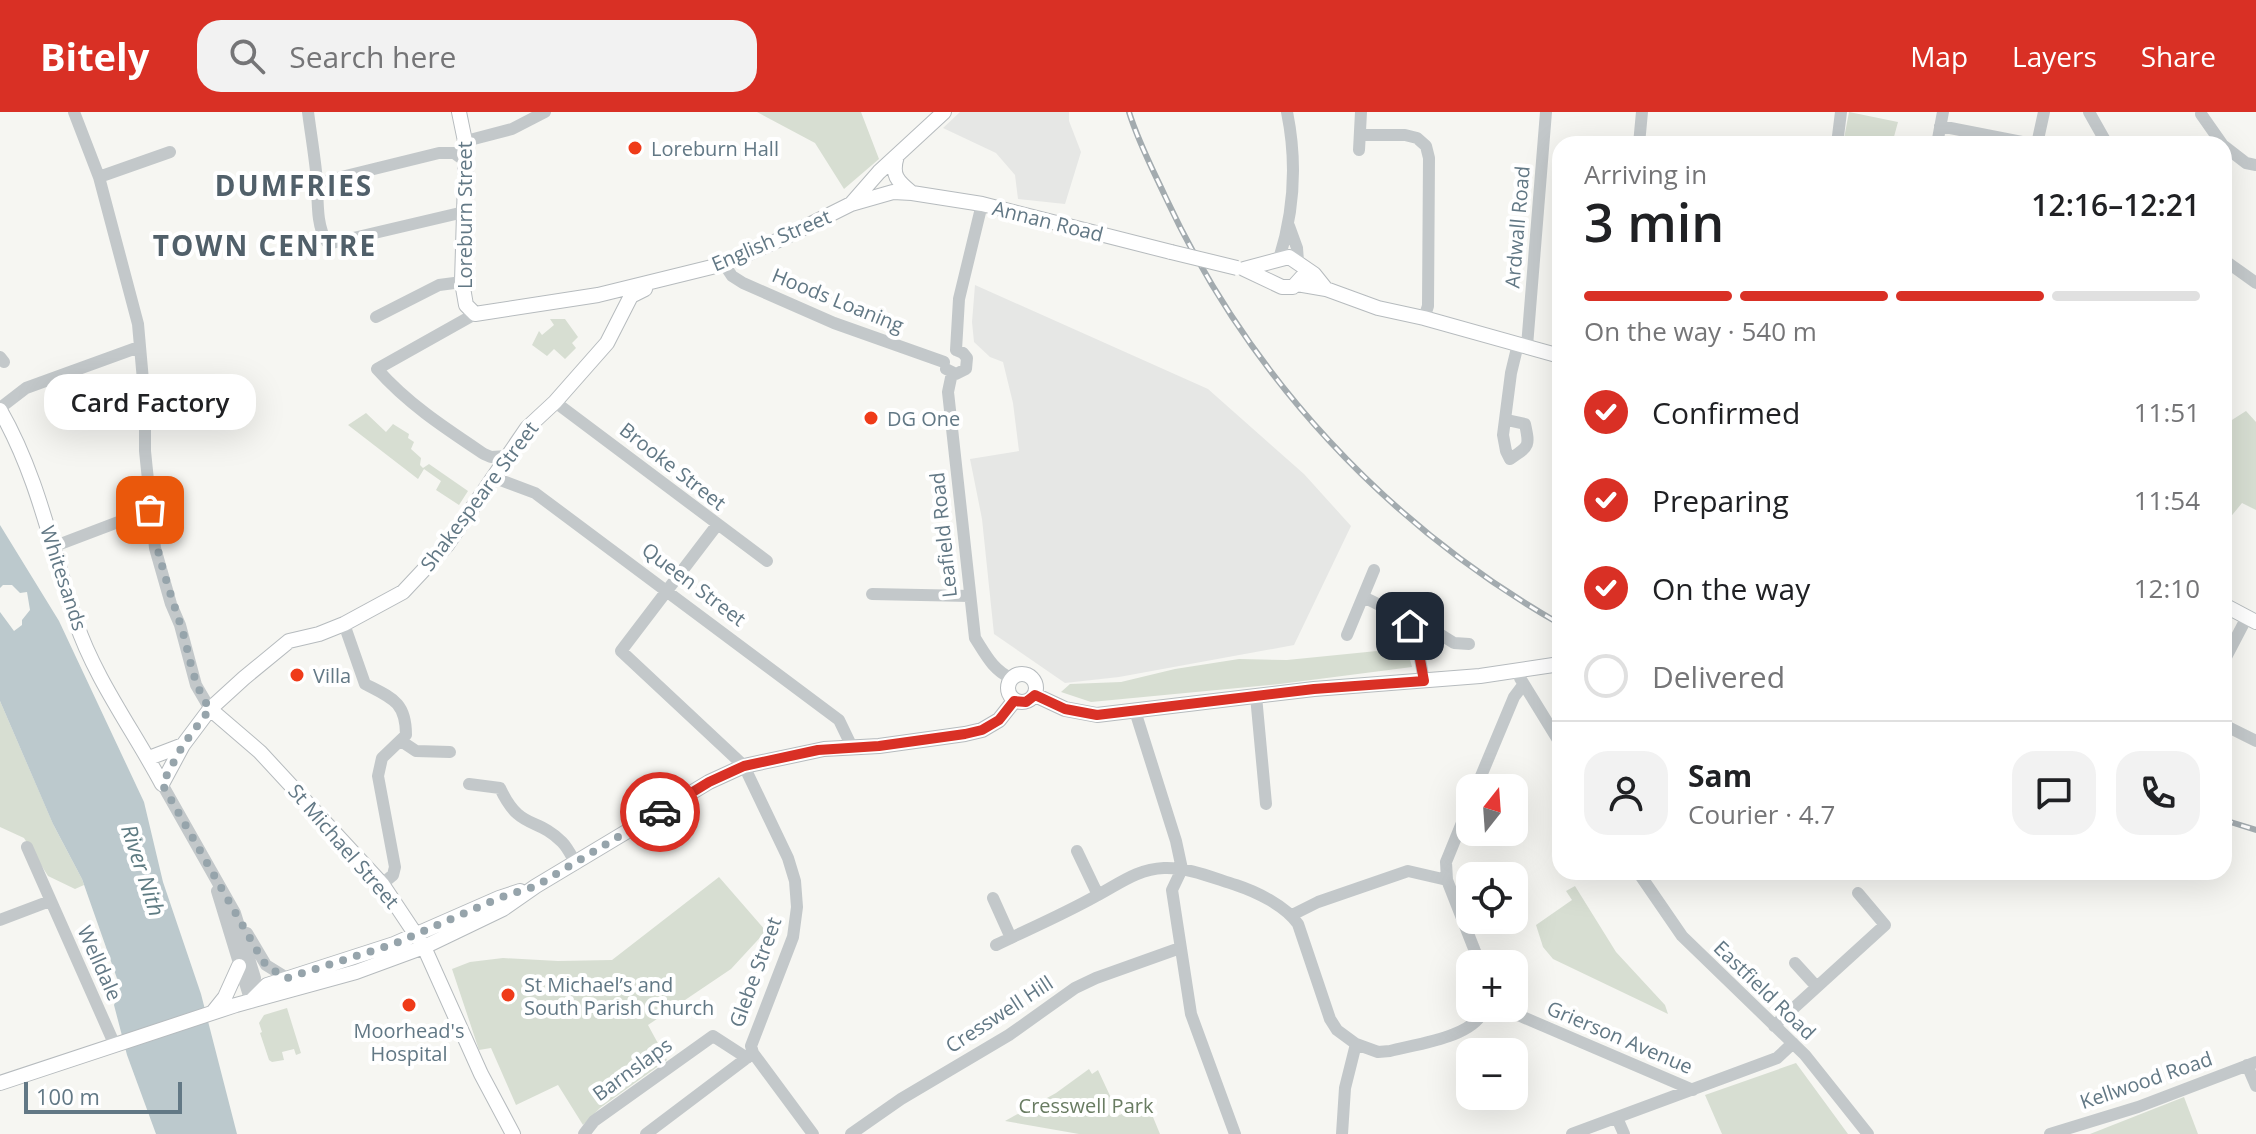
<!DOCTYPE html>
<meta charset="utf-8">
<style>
:root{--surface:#fff;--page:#f2f2f2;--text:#202124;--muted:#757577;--line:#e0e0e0;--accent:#d93025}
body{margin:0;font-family:"Open Sans",sans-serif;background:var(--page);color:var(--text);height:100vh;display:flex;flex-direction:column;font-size:30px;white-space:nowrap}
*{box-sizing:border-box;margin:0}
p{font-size:26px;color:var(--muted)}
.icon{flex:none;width:44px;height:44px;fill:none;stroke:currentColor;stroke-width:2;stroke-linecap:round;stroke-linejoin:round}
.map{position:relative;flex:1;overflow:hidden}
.panel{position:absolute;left:1552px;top:24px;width:680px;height:744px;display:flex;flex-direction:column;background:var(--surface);border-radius:24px;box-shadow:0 8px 32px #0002}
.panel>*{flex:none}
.needle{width:52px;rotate:17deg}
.fabs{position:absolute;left:1456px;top:662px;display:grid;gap:16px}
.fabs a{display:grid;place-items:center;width:72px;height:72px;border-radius:16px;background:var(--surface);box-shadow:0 8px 32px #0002;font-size:40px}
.scale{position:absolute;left:24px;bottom:20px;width:158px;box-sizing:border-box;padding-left:8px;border:4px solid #627885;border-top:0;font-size:22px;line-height:28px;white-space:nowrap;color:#627885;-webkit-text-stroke:6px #fff;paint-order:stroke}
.pin{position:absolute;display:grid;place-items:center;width:68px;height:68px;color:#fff;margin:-34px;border-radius:16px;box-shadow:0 4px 12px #0006}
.courier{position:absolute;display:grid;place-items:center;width:80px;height:80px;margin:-40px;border:6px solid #d93025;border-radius:50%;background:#fff;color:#222;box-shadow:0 2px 10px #0007}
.bubble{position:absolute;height:56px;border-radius:24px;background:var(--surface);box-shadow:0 8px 32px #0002;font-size:26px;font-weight:600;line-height:56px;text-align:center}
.overview em{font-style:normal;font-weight:600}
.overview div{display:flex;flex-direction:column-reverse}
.overview{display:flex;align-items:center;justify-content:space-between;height:136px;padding:0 32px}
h1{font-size:52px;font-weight:600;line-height:60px}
.bar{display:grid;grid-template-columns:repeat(4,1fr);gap:12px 8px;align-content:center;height:96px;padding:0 32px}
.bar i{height:10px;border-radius:6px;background:var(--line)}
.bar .active{background:var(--accent)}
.bar p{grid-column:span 4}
.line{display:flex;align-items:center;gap:20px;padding:0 32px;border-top:2px solid var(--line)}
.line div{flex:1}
.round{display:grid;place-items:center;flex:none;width:84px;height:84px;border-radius:24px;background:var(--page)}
ol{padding:0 32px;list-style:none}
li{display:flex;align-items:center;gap:24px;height:88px}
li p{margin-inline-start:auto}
li .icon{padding:8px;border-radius:50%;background:var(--accent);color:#fff;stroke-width:4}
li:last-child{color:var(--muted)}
li i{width:44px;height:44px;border:4px solid var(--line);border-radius:50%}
header{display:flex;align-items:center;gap:48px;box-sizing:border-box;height:112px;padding:0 40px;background:var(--accent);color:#fff}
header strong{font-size:38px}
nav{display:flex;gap:44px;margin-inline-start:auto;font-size:28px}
.search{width:560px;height:72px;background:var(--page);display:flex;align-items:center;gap:20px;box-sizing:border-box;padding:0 28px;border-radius:24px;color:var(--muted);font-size:30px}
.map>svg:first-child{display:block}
.built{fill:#e6e7e5}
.green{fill:#d7ded2}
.water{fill:#bcc9cd}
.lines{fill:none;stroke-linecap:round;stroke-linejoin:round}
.major-casing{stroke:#b6bbbe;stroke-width:16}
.minor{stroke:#c3c8ca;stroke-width:12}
.major{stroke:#fff;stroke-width:14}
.rail-casing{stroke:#a3abaf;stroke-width:6}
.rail{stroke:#fff;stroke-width:3;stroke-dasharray:9;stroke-linecap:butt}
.major-bridge-casing{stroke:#b6bbbe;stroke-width:16;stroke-linecap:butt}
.major-bridge{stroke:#fff;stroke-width:14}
.done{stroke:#96a4ab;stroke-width:8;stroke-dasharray:0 14.4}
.route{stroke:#d93025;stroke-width:10}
.poi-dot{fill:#ef3b19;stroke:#fff;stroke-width:3}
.labels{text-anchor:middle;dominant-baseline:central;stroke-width:8;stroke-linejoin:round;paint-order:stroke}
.poi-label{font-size:20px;fill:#627885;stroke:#fff;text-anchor:start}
.street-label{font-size:20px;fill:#627885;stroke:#fff}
.park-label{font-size:20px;fill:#697c62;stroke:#fff}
.water-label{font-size:22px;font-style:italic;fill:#5e7b82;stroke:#fff}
.district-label{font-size:28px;font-weight:bold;letter-spacing:2px;fill:#51606a;stroke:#fff}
</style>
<header>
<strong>Bitely</strong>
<div class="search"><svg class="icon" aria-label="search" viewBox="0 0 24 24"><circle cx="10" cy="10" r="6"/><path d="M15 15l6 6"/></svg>Search here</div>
<nav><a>Map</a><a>Layers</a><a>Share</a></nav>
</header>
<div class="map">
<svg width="2256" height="1022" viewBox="0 0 2256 1022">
<rect width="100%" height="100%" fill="#f6f6f2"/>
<!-- built -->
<path class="built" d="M960,0H1069V9L1081,40L1065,92L1018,87L1015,63L996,41L943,16Z
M975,173L1208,277L1304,362L1351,414L1294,533L1119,565L1065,571L994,522L982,407L970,347L1019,339L1013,291L1003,250L990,245L974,230L972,210Z"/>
<!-- green -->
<path class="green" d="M757,0H861L879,47L844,77L815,31Z
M1849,0L1898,10L1892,32H1843Z
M550,207H565L578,225L572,231L576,236L565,247L554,237L547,244L532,233L539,219L542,223L554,213Z
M2246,299L2256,310V398L2242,391L2224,413V313Z
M366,301L386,320L393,312L409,322L408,326L414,330L411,337L421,346L420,353L423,356L429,352L468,379L459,393L436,378L441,369L424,357L418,367L348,313Z
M1407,536L1412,555L1280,572L1091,590L1061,580L1070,572L1121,570L1175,557L1239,547L1287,548Z
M0,589L54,714L82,767L84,773L75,777L48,764L24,726L0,715Z
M719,765L766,819L731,857L648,913L667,948L600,996L583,1013L558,973L516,993L491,936L479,938L452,857L470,850L503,846L558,849L612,848Z
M1575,774L1616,840L1665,893L1668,902L1553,847L1543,835L1536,813L1572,788L1566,779Z
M287,896L301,941L296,943L294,937L282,940L284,948L272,950L269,948L260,921L262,920L259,911L264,903Z
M1796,951L1848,1022H1722L1705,983Z
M1089,957L1092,962L1098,958L1119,1003L1148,993L1160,1022H1079L1005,1009L1056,981Z
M2184,985L2198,1022H2090Z"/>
<!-- water -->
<path class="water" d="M0,413L59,509L144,690L163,770L201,882L237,1022H156L127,943L114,893L120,875L82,767L53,712L0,589V500L14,519L22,513V508L30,498L27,480L20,481L12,473H3L0,476Z"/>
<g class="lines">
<defs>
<path id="major" d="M459,0L466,34L462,170L466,193L475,202L598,183L724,152L781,127L851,92L893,80L912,81L982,92L1171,140
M897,44C891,63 897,69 912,81
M851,92L879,60L944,0
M1244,157L1289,145L1314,162L1326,177
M1244,157L1282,175H1293L1302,165
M1297,172L1326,177L1378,196L1424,206L1560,244
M0,298C38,364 52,438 76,510C94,565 135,621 162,672
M2224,493L2256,510
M1008 576a14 14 0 1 1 28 0a14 14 0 1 1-28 0Z
M1035,583L1065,597L1097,603L1314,577L1480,564L1560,552
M210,597L260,640L382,772L424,835L481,962L513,1022
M149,646L183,633
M162,672L183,633L210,597L244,566L289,529L319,522L344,512L403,480L447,433L527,316L555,290L607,231L631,184L645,177
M251,889L267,873L394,832L499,786L520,779
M213,900L225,885L239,854
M0,971L236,893L356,860L424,835L503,797L536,774L631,717L709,670L744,654L824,637L879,634L965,622L982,618L999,608L1014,589"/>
</defs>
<!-- major casing -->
<use href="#major" class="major-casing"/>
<!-- minor -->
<path class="minor" d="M74,0L99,65L138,212L145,291V339L155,436L171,492L180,513L196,573L210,597
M308,0C311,23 315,46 317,69C318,88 316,114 327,130L332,131L464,100
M2089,0L2107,32
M2201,2L2222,32
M1940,14L2032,32
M1360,23H1405L1417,26L1426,34L1429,46L1428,194L1424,206
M466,29L512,17L545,0
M1639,32L1642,0
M1837,32L1841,0
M1937,32L1943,0
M2037,32L2044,0
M2224,34L2246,51L2256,53
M1359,38L1361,0
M99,65L170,40
M317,71L439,41H454L465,49
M1289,114L1297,136L1298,149
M1279,147C1294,100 1297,49 1287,0
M2224,148L2256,171
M724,152L732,164L743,171L834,211L944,250
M475,202L377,257C408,292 445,316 484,342L491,345L507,344
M376,205L439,173L462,170
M1527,234L1546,0
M956,238L959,187L982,92
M0,245L4,250
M946,257L956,262L966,257L967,246L963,241L956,238
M952,261L948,280L975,526C986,543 993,558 1011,566
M555,290L767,449
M0,296L26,276L139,235
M1507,308L1525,312C1530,335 1529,334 1510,347L1506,339L1503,323L1511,261L1518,232
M492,365L535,381L839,608L852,635
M717,413L621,539L744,654L788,746L795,769L797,795L793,825L751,934L753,941L813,1022
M55,434L150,398
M872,482L970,484
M1363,485C1413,508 1415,516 1424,569
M344,512L365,572C392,586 406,590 406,623L382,646L378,664L395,755L393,763L382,772
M1347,523L1374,458
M1416,526L1438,521L1454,531L1469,532
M2224,549L2247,505
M1520,566L1560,631
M1256,584L1266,692
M1135,599L1176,729L1182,757L1172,778L1191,902L1235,1022
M2224,613L2256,629
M401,629L416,639L450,640
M162,672L235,801L255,866L251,889
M469,672L500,676C520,719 536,704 562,730C568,736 572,745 576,752
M1476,676L1514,585L1523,573
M1470,691L1446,750L1447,768L1480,852
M27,735L113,929
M1077,739L1098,783
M1638,760L1682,824L1805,943L1868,1022
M217,779L250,887
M993,786L1011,826
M1292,803L1318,790L1408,759L1447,768
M0,808L50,789
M247,821L266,853L287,866
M996,833C1029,817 1064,802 1096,784C1119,772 1137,757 1164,756C1188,755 1213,766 1236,773C1257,780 1286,794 1298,812L1330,907L1337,918L1356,932L1345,976L1342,1022
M1795,851L1816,874
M1774,914L1885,813L1858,781
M1356,932L1378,940L1390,939C1417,932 1475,925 1484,897L1518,903L1693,978
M2247,953L2256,974
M1617,1006L1624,1022
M584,1022L594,1009L713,924L747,946
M646,1022L752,942
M851,1022L901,987L1009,923L1075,876L1096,866L1180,836
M1572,1022L1777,946L1793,931
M2050,1022L2138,995L2256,950"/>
<!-- major -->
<use href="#major" class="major"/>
<defs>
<path id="rail" d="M1129,0C1138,29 1152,56 1165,84C1249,265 1387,413 1560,512
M2224,708L2256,718"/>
</defs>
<!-- rail casing -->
<use href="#rail" class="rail-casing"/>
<!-- rail -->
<use href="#rail" class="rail"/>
<defs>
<path id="major-bridge" d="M1171,140L1237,156"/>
</defs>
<!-- major-bridge casing -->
<use href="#major-bridge" class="major-bridge-casing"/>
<!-- major-bridge -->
<use href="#major-bridge" class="major-bridge"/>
</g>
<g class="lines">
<!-- done -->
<path class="done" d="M150,398C156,439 168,475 181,514C190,543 192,572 210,597L183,633L162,672L263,849L269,856L287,866L394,832L499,786L536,774L660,700"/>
<!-- route -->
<path class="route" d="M660,700L709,670L744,654L818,638L879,634L965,622L982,618L999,608L1014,589L1026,590L1035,583L1065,597L1097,603L1314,577L1424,569L1416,526L1410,514"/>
</g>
<!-- markers -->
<g class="poi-dot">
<circle cx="635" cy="36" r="8"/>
<circle cx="871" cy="306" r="8"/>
<circle cx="297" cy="563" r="8"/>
<circle cx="508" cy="883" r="8"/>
<circle cx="409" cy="893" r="8"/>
</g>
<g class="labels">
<!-- poi labels -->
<g class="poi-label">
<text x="651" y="36">Loreburn Hall</text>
<text x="887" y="306">DG One</text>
<text x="313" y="563">Villa</text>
<text x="524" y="872">St Michael’s and<tspan x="524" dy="23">South Parish Church</tspan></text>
<text x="409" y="918" text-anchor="middle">Moorhead's<tspan x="409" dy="23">Hospital</tspan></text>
</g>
<!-- street labels -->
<g class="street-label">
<text transform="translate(464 103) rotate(-90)">Loreburn Street</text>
<text transform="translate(1048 109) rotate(14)">Annan Road</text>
<text transform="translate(1517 115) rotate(-85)">Ardwall Road</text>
<text transform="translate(771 128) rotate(-23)">English Street</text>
<text transform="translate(838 188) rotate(22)">Hoods Loaning</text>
<text transform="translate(673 354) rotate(38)">Brooke Street</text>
<text transform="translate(479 384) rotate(-53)">Shakespeare Street</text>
<text transform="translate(943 423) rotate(-96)">Leafield Road</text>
<text transform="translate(64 466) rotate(72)">Whitesands</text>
<text transform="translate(694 472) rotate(37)">Queen Street</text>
<text transform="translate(344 734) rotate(49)">St Michael Street</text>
<text transform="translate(100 851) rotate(66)">Welldale</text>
<text transform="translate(755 860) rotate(-70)">Glebe Street</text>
<text transform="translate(1765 878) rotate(44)">Eastfield Road</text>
<text transform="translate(999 902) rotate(-33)">Cresswell Hill</text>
<text transform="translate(1620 925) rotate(23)">Grierson Avenue</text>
<text transform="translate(632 957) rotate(-36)">Barnslaps</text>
<text transform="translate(2146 968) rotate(-19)">Kellwood Road</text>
</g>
<!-- park labels -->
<g class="park-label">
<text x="1086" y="993">Cresswell Park</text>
</g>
<!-- water labels -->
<g class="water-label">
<text transform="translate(144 758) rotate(72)">River Nith</text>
</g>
<!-- district labels -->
<g class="district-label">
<text x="294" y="73">DUMFRIES</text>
<text x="265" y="133">TOWN CENTRE</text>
</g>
</g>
</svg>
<div class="fabs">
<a><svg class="needle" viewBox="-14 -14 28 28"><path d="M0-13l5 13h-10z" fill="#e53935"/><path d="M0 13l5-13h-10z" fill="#757577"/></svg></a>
<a><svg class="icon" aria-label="locate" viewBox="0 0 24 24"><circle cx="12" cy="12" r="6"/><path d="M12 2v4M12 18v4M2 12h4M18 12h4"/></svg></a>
<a>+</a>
<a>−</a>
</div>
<div class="scale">100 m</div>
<div class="pin" style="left:150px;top:398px;background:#ea580c"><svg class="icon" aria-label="bag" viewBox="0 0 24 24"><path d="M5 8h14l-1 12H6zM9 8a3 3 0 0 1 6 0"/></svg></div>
<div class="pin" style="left:1410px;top:514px;background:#1f2937"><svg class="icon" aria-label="home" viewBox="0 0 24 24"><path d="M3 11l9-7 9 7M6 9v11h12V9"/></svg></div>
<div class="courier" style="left:660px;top:700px"><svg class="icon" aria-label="car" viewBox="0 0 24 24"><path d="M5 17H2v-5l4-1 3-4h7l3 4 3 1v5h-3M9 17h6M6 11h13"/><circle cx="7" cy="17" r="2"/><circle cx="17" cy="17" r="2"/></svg></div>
<div class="bubble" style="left:44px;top:262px;width:212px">Card Factory</div>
<section class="panel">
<div class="overview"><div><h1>3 min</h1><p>Arriving in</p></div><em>12:16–12:21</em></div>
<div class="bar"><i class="active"></i><i class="active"></i><i class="active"></i><i></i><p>On the way · 540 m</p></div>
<ol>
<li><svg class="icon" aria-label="check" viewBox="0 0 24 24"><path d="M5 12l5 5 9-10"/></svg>Confirmed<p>11:51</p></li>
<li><svg class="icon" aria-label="check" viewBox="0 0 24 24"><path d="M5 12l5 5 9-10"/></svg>Preparing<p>11:54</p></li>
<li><svg class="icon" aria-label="check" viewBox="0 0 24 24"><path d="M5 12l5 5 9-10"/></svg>On the way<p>12:10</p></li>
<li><i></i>Delivered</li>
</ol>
<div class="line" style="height:144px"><a class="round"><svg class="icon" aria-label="person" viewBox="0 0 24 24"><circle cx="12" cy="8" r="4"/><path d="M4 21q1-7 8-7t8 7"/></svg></a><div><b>Sam</b><p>Courier · 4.7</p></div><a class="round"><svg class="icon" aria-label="chat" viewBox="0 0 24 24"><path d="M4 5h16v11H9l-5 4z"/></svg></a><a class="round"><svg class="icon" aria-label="phone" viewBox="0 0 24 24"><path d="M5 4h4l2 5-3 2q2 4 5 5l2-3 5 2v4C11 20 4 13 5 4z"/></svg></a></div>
</section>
</div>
